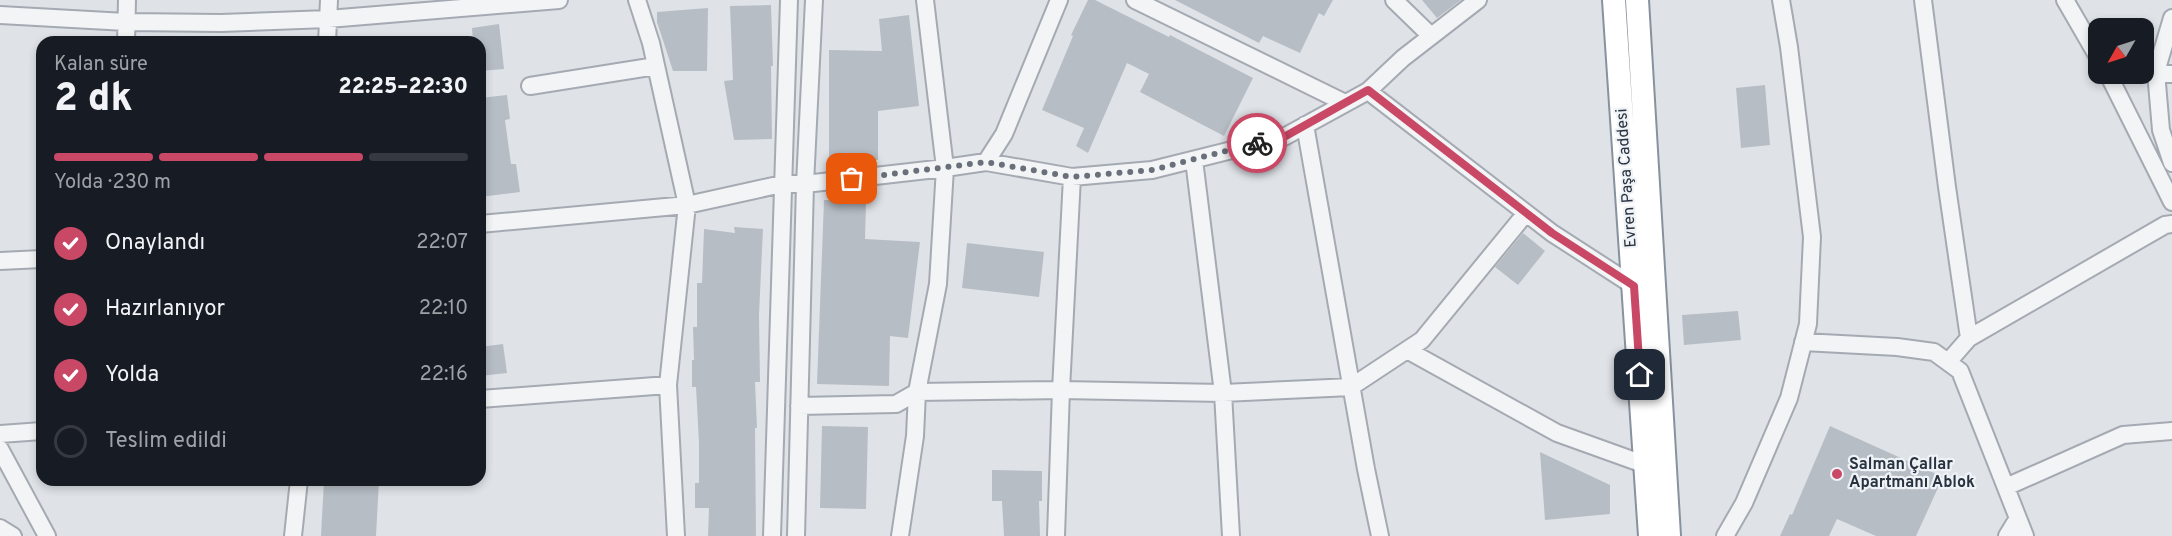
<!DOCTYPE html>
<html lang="tr">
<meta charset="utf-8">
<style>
:root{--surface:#171b24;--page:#242831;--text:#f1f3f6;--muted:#9ea1a6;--line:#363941;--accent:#c94866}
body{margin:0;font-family:Overpass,sans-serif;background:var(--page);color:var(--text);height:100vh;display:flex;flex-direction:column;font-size:22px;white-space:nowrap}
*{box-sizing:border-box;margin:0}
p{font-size:20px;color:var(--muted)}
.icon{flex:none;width:33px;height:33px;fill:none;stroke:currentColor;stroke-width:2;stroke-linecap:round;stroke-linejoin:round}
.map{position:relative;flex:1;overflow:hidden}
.details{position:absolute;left:36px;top:36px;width:450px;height:450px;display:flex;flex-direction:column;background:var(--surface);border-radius:18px;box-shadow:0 3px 9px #0003}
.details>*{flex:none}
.needle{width:39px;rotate:231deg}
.controls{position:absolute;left:2088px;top:18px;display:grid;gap:12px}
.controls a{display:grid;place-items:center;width:66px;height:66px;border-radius:12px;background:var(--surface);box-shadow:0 3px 9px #0003;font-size:30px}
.pin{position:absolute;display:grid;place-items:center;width:51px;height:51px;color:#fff;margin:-26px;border-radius:12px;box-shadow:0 3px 9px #0006}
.courier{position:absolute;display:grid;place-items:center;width:60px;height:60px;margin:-30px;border:4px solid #c94866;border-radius:50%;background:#fff;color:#222;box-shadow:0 2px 8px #0007}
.overview em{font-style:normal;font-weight:800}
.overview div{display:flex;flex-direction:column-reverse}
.overview{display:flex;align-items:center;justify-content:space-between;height:102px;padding:0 18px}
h1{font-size:39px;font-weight:800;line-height:45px}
.bar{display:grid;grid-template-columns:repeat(4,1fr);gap:9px 6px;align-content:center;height:72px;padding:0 18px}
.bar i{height:8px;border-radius:4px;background:var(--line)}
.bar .selected{background:var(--accent)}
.bar p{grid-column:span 4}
ol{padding:0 18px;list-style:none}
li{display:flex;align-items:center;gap:18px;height:66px}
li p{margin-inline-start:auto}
li .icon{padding:6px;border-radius:50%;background:var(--accent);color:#fff;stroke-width:4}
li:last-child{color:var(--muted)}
li i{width:33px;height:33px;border:3px solid var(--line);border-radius:50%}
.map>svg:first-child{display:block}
.building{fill:#b7bdc5}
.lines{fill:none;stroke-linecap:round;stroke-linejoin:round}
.minor-casing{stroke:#a5aab2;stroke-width:20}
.highway-casing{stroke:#87929e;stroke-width:26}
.minor{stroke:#f2f4f6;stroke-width:16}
.highway{stroke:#fff;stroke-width:22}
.done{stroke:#69707a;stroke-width:6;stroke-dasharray:0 10.8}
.route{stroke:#c94866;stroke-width:8}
.poi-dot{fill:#c94866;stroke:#eff2f6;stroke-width:2}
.labels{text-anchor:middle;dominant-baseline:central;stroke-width:4.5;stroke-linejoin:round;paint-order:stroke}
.street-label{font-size:16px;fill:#29323f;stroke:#eff2f6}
.poi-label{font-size:16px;font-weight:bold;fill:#29323f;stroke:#eff2f6;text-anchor:start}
</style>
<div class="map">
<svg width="2172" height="536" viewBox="0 0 2172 536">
<rect width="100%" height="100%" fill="#dfe3e8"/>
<!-- building -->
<path class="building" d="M1088,0H1095L1169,37L1170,35L1253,78L1224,136L1140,92L1149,74L1127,63L1088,153L1076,146L1084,128L1042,110L1073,36L1071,35Z
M1175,0H1333L1324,16L1319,13L1300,53L1263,36L1259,43Z
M1422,0H1461L1437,18Z
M771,5L773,66H771L772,139L734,140L724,81L733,80L730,6Z
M708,8L707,71H673L657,22V12Z
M909,15L919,106L878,111V160H829V50L882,51L879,19Z
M499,24L504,69L480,71V42H473L472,28Z
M1765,85L1770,145L1741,148L1736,88Z
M507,95L510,119L505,120L511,164H516L520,192L480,197V98Z
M824,200L866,201L865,239L920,242L908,338L890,336L889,386L817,384Z
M734,227L763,229L759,315L760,382H755L757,428H755L756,536H708L709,508H695V483H699V443L696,387H692V360H694L693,327H697V283H702L704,229L735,233Z
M1523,233L1545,251L1518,285L1495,267Z
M967,243L1044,252L1039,297L962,288Z
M1738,311L1741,340L1684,345L1682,315Z
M503,344L507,373L480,376V347Z
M822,426L868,427L866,509L820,508Z
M1830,426L1943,477L1916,536H1876L1837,519L1829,536H1780L1790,514L1792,515Z
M1540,452L1610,485V514L1545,520Z
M992,470L1042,471V501H1039L1040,536H1004L1002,501H992Z
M324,480H379L376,536H321Z"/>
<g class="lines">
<defs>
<path id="minor" d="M637,0L651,43L687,205L668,385L676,536
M1135,0L1345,103
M1394,0L1431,36
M1923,0L1947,187L1969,338
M2065,0L2098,57
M0,15L126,22L221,23L328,19L559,0
M2172,18L2156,72L2161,130L2172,163
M126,42L127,0
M327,42L329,0
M2144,71L2172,74
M2108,74L2172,202
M530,86L656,66
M1368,91L1552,233L1634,286
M1305,125L1366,469L1380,536
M1194,160L1223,393L1231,536
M986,162L1072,177L1152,170L1284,137L1368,91L1403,58L1478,0
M480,224L687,205L782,184H805L945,168L925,0
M0,261L42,259
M1803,342L1897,347L1934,352L1960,371L2025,536
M1407,350L1557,433L1646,465
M1948,362L1969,338L2165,225L2172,224
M480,399L668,385
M799,406L896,404L917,392L1061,390L1223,393L1351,387L1422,340L1526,213
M0,434L42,431
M0,449L47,536
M2006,487L2123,435L2172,431
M0,528L13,536
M293,536L299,480
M772,536L789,0
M796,536L805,184L814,0
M900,536L915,436L917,392L938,284L945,168L986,162L1004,134L1059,0
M1056,536L1061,390L1072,177
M1725,536L1744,503L1789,398L1808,324L1812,237L1789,47L1781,0
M2007,536L2018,518"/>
<path id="highway" d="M1614,0L1650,536
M1637,0L1669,536"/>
</defs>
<!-- minor casing -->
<use href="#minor" class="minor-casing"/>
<!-- highway casing -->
<use href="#highway" class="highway-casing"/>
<!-- minor -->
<use href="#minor" class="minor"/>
<!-- highway -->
<use href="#highway" class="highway"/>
</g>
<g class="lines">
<!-- done -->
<path class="done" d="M852,179L986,162L1072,177L1152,170L1257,143"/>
<!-- route -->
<path class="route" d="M1257,143L1284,137L1368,90L1552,233L1634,286L1640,375"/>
</g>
<!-- markers -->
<circle class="poi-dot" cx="1837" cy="474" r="6"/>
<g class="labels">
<!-- street labels -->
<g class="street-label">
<text transform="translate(1627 178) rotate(-94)">Evren Paşa Caddesi</text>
</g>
<!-- poi labels -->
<g class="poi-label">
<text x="1849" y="465">Salman Çallar<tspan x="1849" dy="18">Apartmanı Ablok</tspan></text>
</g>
</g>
</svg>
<div class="controls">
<a><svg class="needle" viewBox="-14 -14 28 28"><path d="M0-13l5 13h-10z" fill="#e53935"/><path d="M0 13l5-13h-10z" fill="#9ea1a6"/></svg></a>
</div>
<div class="pin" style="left:852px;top:179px;background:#ea580c"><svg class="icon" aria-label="bag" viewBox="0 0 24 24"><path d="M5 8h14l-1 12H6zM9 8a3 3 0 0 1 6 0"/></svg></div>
<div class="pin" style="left:1640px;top:375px;background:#1f2937"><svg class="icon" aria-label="home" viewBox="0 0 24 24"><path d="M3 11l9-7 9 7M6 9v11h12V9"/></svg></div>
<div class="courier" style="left:1257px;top:143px"><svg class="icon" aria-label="bike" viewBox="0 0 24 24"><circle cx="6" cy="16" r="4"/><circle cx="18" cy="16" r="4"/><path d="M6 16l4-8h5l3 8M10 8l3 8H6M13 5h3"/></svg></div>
<section class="details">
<div class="overview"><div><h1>2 dk</h1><p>Kalan süre</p></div><em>22:25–22:30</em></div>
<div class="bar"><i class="selected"></i><i class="selected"></i><i class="selected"></i><i></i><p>Yolda · 230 m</p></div>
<ol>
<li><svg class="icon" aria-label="check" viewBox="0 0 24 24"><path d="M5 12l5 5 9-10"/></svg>Onaylandı<p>22:07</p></li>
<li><svg class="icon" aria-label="check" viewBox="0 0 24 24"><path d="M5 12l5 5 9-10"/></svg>Hazırlanıyor<p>22:10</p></li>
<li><svg class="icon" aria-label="check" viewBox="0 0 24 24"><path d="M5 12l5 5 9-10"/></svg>Yolda<p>22:16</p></li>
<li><i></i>Teslim edildi</li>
</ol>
</section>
</div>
